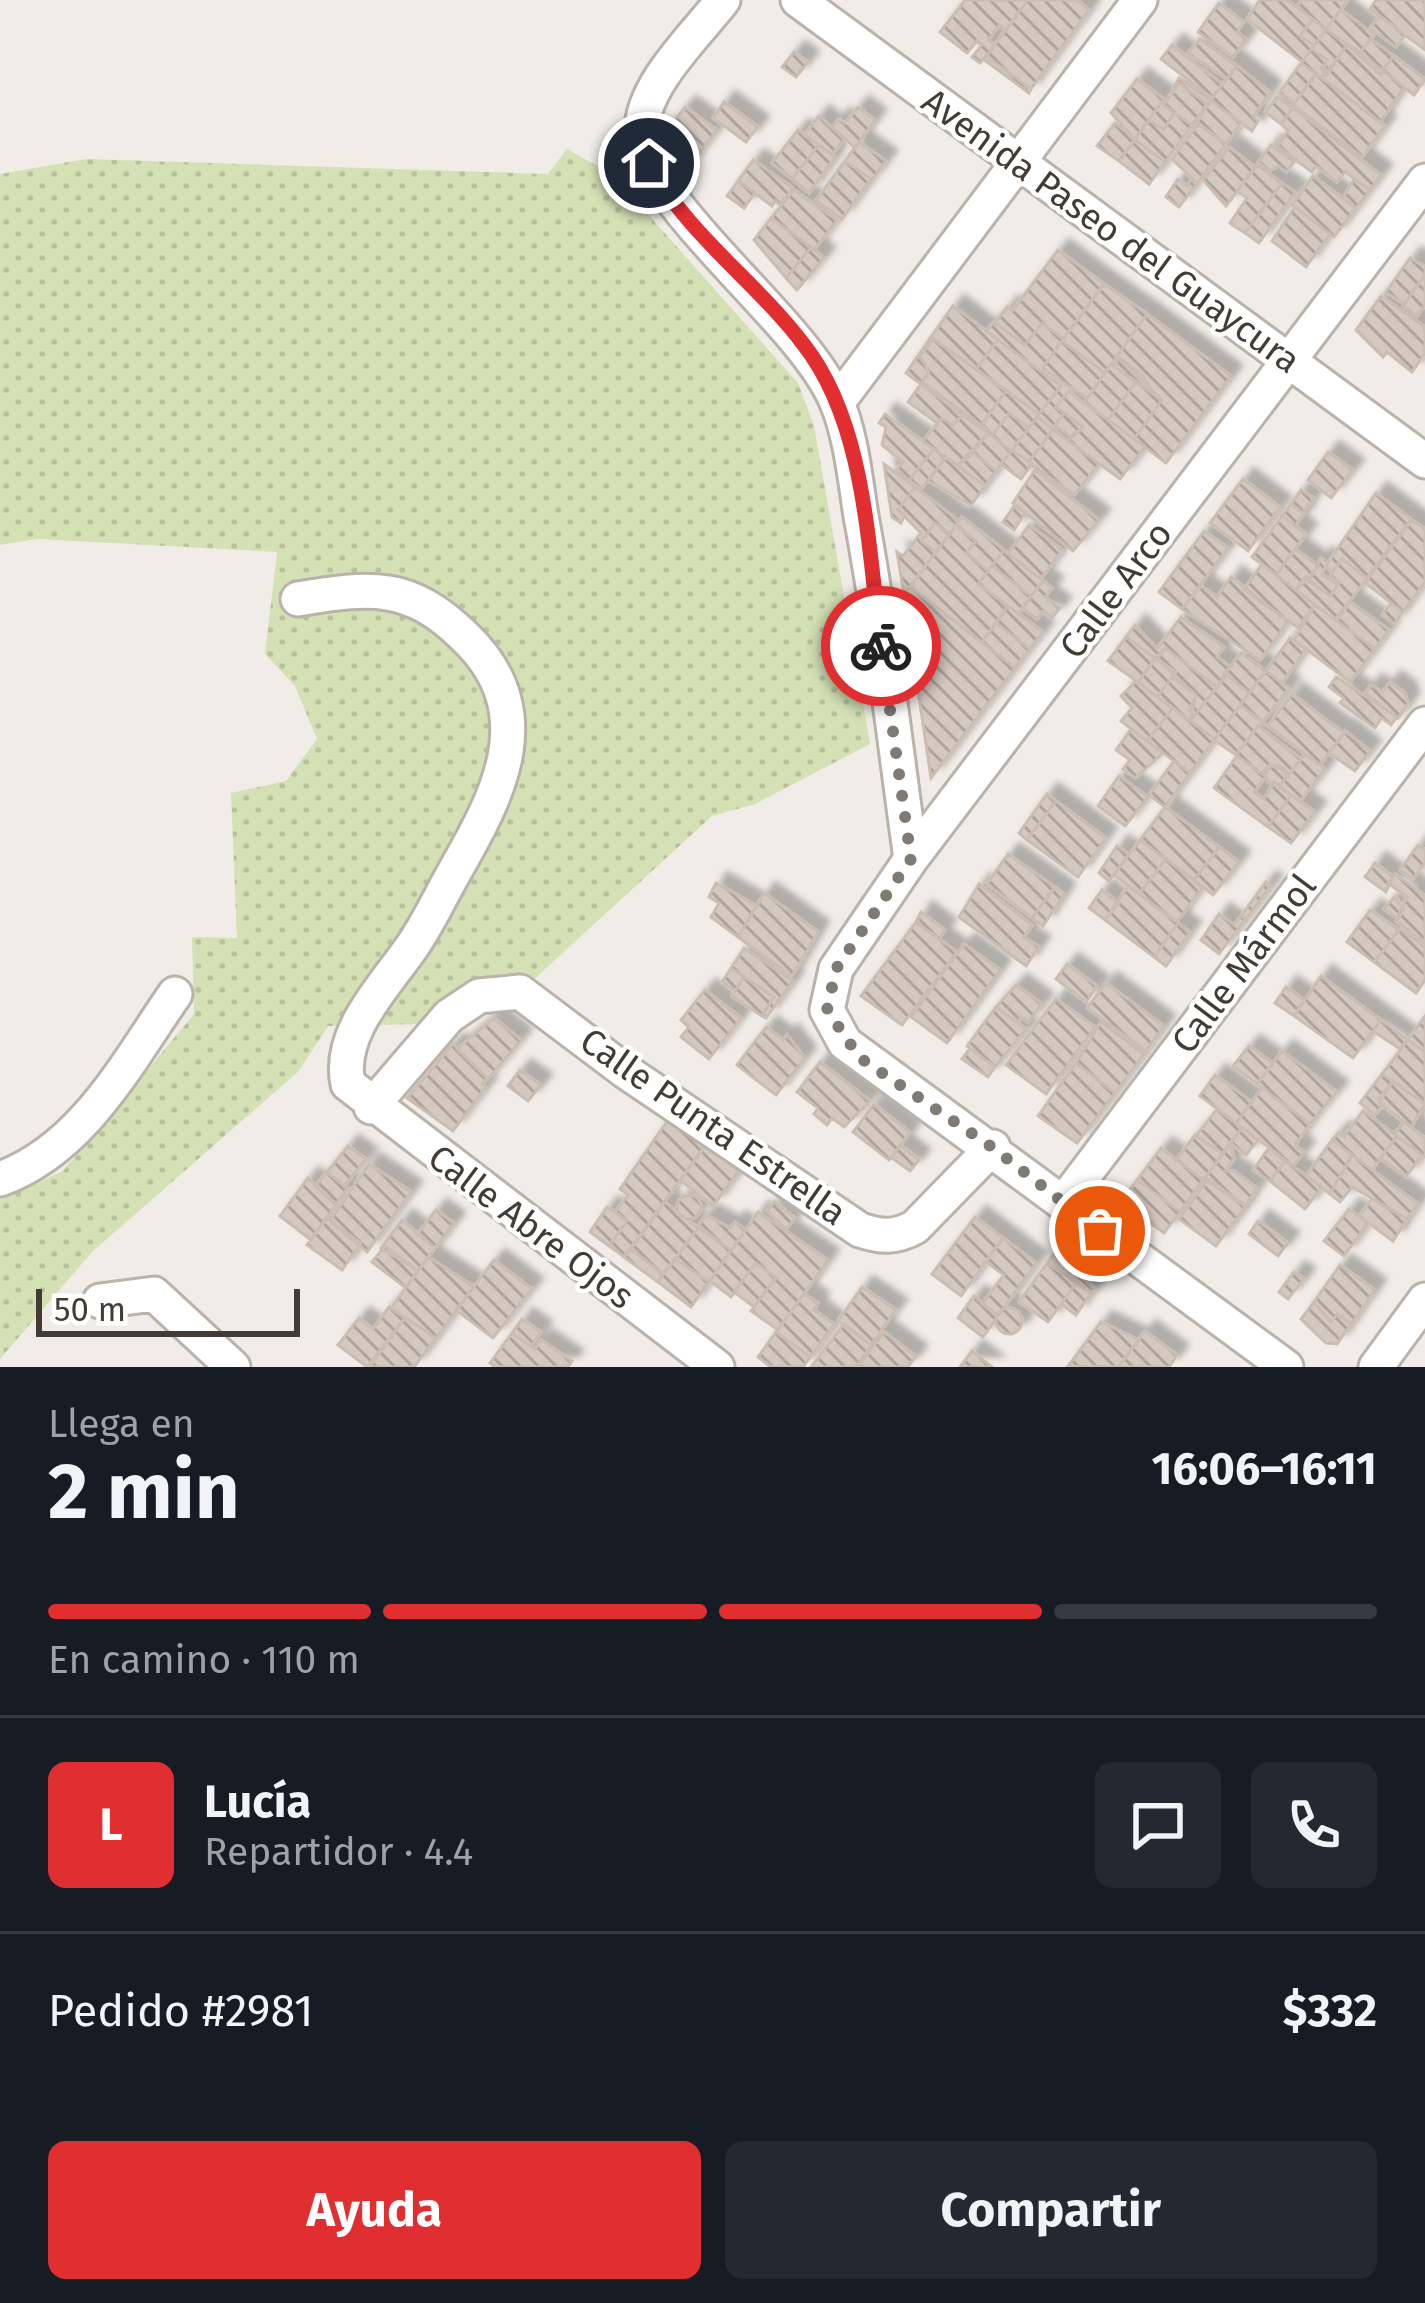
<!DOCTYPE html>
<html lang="es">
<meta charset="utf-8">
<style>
:root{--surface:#171b24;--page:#242831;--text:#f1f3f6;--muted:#9ea1a6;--line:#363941;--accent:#e12e30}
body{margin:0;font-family:"Fira Sans",sans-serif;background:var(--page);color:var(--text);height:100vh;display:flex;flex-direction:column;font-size:45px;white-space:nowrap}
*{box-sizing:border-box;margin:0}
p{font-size:39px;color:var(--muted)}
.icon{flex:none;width:66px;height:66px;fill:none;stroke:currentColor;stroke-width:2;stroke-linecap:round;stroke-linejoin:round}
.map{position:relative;height:1367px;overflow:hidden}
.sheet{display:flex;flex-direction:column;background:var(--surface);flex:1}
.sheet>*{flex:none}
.scale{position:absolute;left:36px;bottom:30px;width:264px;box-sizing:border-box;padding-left:12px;border:6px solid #433c36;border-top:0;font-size:33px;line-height:42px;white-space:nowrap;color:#433c36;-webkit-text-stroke:9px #fff;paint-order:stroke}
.pin{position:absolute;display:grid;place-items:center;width:102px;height:102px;color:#fff;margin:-51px;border:6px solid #fff;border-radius:50%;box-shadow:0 3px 12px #0007}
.courier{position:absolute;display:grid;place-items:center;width:120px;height:120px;margin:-60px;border:9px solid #e12e30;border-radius:50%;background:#fff;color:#222;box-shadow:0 3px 15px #0007}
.overview em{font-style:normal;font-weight:700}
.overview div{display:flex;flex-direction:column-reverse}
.overview{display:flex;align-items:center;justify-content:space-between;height:204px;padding:0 48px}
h1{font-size:78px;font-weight:700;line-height:90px}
.bar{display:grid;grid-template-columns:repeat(4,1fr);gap:18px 12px;align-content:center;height:144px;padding:0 48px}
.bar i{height:15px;border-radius:9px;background:var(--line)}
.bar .active{background:var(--accent)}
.bar p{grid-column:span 4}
.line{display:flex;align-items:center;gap:30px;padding:0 48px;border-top:3px solid var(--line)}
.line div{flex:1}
.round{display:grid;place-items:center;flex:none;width:126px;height:126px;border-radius:18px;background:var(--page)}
.cta{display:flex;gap:24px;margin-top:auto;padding:24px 48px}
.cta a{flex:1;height:138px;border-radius:18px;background:var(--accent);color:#fff;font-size:48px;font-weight:700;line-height:138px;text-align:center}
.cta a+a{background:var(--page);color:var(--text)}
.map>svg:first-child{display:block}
.grass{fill:url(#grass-dots)}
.building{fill:url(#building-back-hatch);stroke:#cbbdb1;stroke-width:3;filter:url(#shadow)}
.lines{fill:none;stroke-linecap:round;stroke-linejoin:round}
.minor-casing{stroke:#bbb2aa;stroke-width:39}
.minor{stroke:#fff;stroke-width:33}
.done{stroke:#807a74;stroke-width:12;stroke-dasharray:0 21.6}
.route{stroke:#e12e30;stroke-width:15}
.labels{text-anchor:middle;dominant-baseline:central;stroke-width:9;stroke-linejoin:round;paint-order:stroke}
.street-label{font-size:36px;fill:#433c36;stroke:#fff}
</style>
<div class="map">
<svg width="1425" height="1367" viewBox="0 0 1425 1367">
<defs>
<pattern id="grass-dots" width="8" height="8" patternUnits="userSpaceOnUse" patternTransform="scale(3)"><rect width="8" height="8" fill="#d4e1b4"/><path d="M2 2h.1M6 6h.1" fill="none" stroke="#b7c29b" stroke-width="1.8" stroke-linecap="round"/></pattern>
<pattern id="building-back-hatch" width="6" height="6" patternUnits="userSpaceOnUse" patternTransform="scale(3)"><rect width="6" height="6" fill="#d4c9c0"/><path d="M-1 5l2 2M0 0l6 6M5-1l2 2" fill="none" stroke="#aea49d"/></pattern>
<filter id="shadow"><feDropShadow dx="11" dy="-11" stdDeviation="3" flood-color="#0004"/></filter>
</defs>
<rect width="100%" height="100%" fill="#f1ece7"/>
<!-- grass -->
<path class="grass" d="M567,149L613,175L798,383L814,426L870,744L755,804L712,816L520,992L420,1024L328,1026L299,1071L92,1252L0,1359V1199L63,1171L194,1014L192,937L237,938L231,793L286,781L317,739L295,686L265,654L277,552L37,539L0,545V174L86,159L548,174Z"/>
<!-- building -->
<path class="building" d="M965,0H1028L1006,30L999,25L988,40L995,45L980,63L972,57L982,45L977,41L967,53L940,32Z
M1028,0H1077L1089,10L1031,89L986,56Z
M1260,0H1287L1313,19L1300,36L1314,46L1302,62L1247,19Z
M1302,0H1348L1326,29L1297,7Z
M1376,0H1425V50L1370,9Z
M1219,3L1244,22L1237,32L1246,39L1233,57L1198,32Z
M1341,10L1374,35L1360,53L1326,29Z
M1380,16L1405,35L1396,47L1370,28Z
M1313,19L1326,29L1314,46L1300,36Z
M1326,29L1347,45L1327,75L1321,69L1327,60L1312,49Z
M1200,39L1237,66L1227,79L1188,53Z
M1370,39L1394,56L1382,70L1360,53Z
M1172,45L1222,84L1212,98L1161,59Z
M1347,45L1381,75L1383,71L1404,87L1380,122L1322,78Z
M1312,49L1327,60L1322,78L1301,63Z
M794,52L808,62L796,77L782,67Z
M986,56L1031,89L1029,93L983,59Z
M1394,56L1425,79L1414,95L1382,70Z
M1301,63L1316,74L1294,103L1279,93Z
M1237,66L1270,92L1253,117L1258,121L1252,131L1210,100Z
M1316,74L1385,126L1362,157L1293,105Z
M1179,78L1210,100L1211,101L1207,104L1179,83L1164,105Z
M1137,79L1164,99L1135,139L1111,113Z
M1179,83L1207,104L1192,125L1164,105Z
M1277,97L1293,108L1281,124L1265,112Z
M1211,101L1241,123L1226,144L1197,122Z
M724,102L758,127L746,142L713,118Z
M1161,103L1174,113L1164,130L1149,120Z
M685,107L717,130L689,166L663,135Z
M858,107L875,120L855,148L832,127L839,119L845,123Z
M1293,108L1381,175L1370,190L1345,172L1337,182L1316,166L1312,172L1277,146L1288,131L1281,124Z
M1174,113L1192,125L1165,162L1135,140L1149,120L1164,130Z
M819,116L844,139L832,155L804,135Z
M1115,123L1135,139L1119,161L1097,146Z
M1198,124L1226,144L1197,183L1172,159Z
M798,130L819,145L792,179L772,163Z
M1135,140L1165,162L1149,184L1119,161Z
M859,142L886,161L872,180L845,161Z
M819,145L835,157L809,193L792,179Z
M1271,145L1294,162L1286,172L1279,166L1269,171L1258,162Z
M1229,147L1255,167L1226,206L1203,180Z
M753,160L793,188L780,205L775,201L772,206L738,181Z
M845,161L871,179L842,219L816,200Z
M1257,165L1282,183L1245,233L1230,223L1247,198L1237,191Z
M1313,176L1356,208L1334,237L1292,205Z
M1178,179L1187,186L1192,179L1197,183L1179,207L1166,197Z
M1354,179L1370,190L1356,208L1343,198Z
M738,181L755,193L744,208L727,196Z
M1282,183L1295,192L1259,243L1245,233Z
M794,190L837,220L814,250L771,218Z
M1295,207L1330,234L1306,267L1272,241Z
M771,218L811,247L786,278L754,240Z
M811,247L824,258L797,290L786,278Z
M1058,250L1104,284L1063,339L1042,323L1025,345L995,323L1007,307L1012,311Z
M1410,258L1425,267V275L1404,304L1386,292Z
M1425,275V305L1417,316L1403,306Z
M1104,284L1147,314L1105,373L1062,341Z
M1381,296L1425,327V353L1412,372L1387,352L1383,357L1356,330Z
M953,306L998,340L976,369L931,337Z
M1147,314L1231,376L1166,463L1134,439L1162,400L1117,356Z
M994,322L1025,345L1042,323L1063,339L1043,368L1087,399L1084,403L1069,391L1056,407L1064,413L1055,425L1070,437L1068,441L1037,417L1061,386L986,331Z
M931,337L920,356L929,372L921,384L906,373Z
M933,339L1006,391L981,426L922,382L929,372L920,356Z
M998,340L1061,386L1039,414L976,369Z
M1062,341L1105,373L1087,399L1043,368Z
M1117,356L1142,375L1155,395L1117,368Z
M1111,364L1136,382L1108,420L1084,403Z
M922,382L993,434L1009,413L1029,428L1011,451Z
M1136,382L1162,400L1134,439L1108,420Z
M921,384L962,415L953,426L942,418L937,423L908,402Z
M1006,391L1039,414L1029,428L1009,413L993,434L981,425Z
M1069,391L1145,447L1120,479L1068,441L1083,427L1056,407Z
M1064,413L1083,427L1070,437L1055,425Z
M885,414L934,449L909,480L896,470L903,462L882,445L886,427L879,423Z
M962,415L988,433L957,466L923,441L942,418L953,426Z
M1037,417L1053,429L1029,462L1012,450Z
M1053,429L1099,464L1074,495L1029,462Z
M988,433L1011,451L996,471L973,453Z
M934,449L946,457L921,489L909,480Z
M1012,450L1032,464L1021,479L1001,464Z
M1328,452L1353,470L1331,498L1308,480Z
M973,453L996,471L985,486L957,466Z
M946,457L985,486L971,505L928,481Z
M884,464L915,487L898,510L905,515L901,523L892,517Z
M1035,470L1099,520L1073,551L1013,503Z
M1243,479L1280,507L1248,551L1210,523Z
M915,487L959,521L950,534L935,523L921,541L936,552L904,594L897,552L903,556L921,533L898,510Z
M1301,490L1314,498L1303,513L1291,504Z
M1376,493L1411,519L1367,578L1342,559L1332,572L1325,567Z
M1291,504L1304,514L1295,526L1282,516Z
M1015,505L1025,513L1014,530L1003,522Z
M1282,516L1306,534L1276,575L1252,557Z
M962,517L1004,550L988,571L966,553L976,541L956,525Z
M1412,520L1425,529V582L1403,612L1365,583Z
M935,523L950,534L936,552L921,541Z
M956,525L976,541L966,553L988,571L978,584L1008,606L982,642L910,587Z
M1029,525L1062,550L1041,579L1008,554Z
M1204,531L1228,548L1182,609L1159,592Z
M1295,549L1319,566L1296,590L1276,575Z
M1004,550L1043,581L1031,596L992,566Z
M1321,558L1328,563L1321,574L1338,585L1330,596L1309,581Z
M1342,559L1367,578L1335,620L1296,590L1305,577L1330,596L1340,582L1330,576Z
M1262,564L1315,605L1298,628L1244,590Z
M992,566L1031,596L1019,614L978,584Z
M1231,577L1288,621L1260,660L1182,609L1201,586L1217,597Z
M1043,581L1052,588L1045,597L1060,608L1052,618L1043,611L1037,619L1022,608Z
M910,587L1015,668L931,778L904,594Z
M1350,602L1389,630L1375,649L1337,621Z
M1391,603L1403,612L1394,624L1382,615Z
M1315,605L1375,649L1350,682L1294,640Z
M1008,606L1043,632L1030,649L996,623Z
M1181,617L1224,647L1217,657L1230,667L1217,687L1165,648L1155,658L1126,637L1135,625L1157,649Z
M996,623L1030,649L1015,668L982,642Z
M1126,637L1155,658L1138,682L1108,661Z
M1290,638L1306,649L1282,683L1266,671Z
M1165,648L1217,687L1194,716L1189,711L1196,695L1157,659Z
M1241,653L1266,671L1249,693L1227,675L1221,678Z
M1156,658L1176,672L1157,697L1138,682Z
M1266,671L1289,688L1263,722L1240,705Z
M1227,675L1249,693L1215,739L1190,721Z
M1172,677L1196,695L1190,721L1157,697Z
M1336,677L1397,717L1391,725L1382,718L1375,728L1340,703L1344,698L1329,687Z
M1136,681L1173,708L1147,741L1121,721L1132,708L1121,696Z
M1390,682L1405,693L1408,704L1398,718L1365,693L1371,685L1382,692Z
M1292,694L1344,733L1320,765L1268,726Z
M1240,705L1266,725L1258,726L1236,755L1214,740Z
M1173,708L1215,739L1190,773L1147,741Z
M1258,726L1301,759L1289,774L1270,764L1262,774L1236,755Z
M1131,729L1163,753L1135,778L1123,769L1130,760L1116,750Z
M1345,731L1370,751L1355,771L1329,753Z
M1305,754L1325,769L1300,801L1279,787Z
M1237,756L1266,776L1254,792L1264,799L1274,782L1291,795L1268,827L1214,788Z
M1174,761L1190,773L1165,807L1149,795Z
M1266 775a10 10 0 1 1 20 0a10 10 0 1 1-20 0Z
M1119,776L1148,797L1125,826L1098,806Z
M1047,794L1056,801L1027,840L1019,833Z
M1291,795L1315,812L1291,843L1268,827Z
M1056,801L1106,838L1078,877L1027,840Z
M1165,807L1219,847L1194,880L1140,840Z
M1140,840L1166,859L1139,894L1114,875Z
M1418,845L1425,850V863L1413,879L1400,870Z
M1117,846L1129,854L1109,881L1099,873Z
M1219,847L1239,862L1213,895L1194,880Z
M1008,854L1055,887L1032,918L987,884Z
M1166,859L1202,887L1177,922L1139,894Z
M1375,863L1393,877L1386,892L1365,877Z
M1395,874L1425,896V943L1396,921L1407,897L1388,883Z
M1266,882L1271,886L1246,919L1241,916Z
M716,883L757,906L738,937L711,917L719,903L709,897Z
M979,884L1032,925L1024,937L1039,947L1026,966L959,917Z
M1128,886L1178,923L1154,957L1105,920Z
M1055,887L1064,894L1043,926L1032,918Z
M1102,890L1119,903L1105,920L1089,908Z
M764,893L818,932L792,976L738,937Z
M1394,897L1404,909L1398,919L1384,909Z
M1370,910L1399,930L1374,962L1347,942Z
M921,912L945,930L939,939L916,922Z
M1219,914L1234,925L1241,916L1246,919L1219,954L1201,940Z
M916,922L957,952L902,1025L861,996Z
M1178,923L1190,932L1166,966L1154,957Z
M1400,929L1425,947V980L1416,993L1374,962Z
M964,944L1000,970L947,1043L911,1017Z
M744,948L793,981L766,1018L762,1016L774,997L731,968Z
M1067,964L1097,986L1086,1002L1056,979Z
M731,968L744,977L735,991L722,982Z
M1321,976L1381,1020L1353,1058L1294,1016Z
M744,977L774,997L762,1016L732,996Z
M1106,983L1164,1026L1146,1051L1087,1008Z
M1016,985L1042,1004L1028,1022L1021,1017L1018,1023L996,1007Z
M1286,987L1304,1000L1294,1016L1275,1003Z
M705,990L741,1018L709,1059L681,1037L689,1027L681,1020Z
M1056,999L1095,1027L1046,1094L1006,1065Z
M996,1007L1026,1029L995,1067L967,1046Z
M1425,1016V1052L1408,1040Z
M494,1018L521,1040L488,1079L457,1049Z
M1381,1020L1408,1040L1400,1049L1373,1031Z
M1101,1022L1144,1054L1115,1093L1076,1063Z
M766,1027L783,1040L787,1035L805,1058L776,1095L737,1065Z
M1408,1040L1425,1052V1104L1382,1074Z
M453,1044L487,1078L482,1084L486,1087L453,1131L407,1098Z
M1249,1046L1273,1063L1257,1084L1233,1066Z
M970,1048L995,1067L988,1077L962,1059Z
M1282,1051L1337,1092L1310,1124L1257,1084Z
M820,1062L870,1101L844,1127L832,1118L827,1125L814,1114L818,1108L797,1092Z
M1076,1063L1115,1093L1077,1143L1038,1116Z
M520,1070L541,1085L528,1101L508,1086Z
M1382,1074L1393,1081L1378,1099L1383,1105L1375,1115L1360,1103Z
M1215,1075L1252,1102L1236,1123L1200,1096Z
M1393,1081L1425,1104L1411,1127L1379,1103Z
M1262,1088L1310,1124L1295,1145L1304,1152L1293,1166L1236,1123Z
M874,1104L910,1132L889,1160L853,1132Z
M1217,1109L1242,1128L1223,1154L1196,1136Z
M1363,1111L1397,1136L1372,1170L1332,1140L1339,1132L1344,1136Z
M668,1120L705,1146L624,1257L609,1246L627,1221L615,1212L628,1195L620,1189Z
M1404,1122L1425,1138V1157L1394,1134Z
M1242,1128L1258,1140L1246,1155L1230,1143Z
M1195,1135L1223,1154L1203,1180L1176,1160Z
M1397,1136L1422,1155L1406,1177L1380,1158Z
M712,1137L747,1160L713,1206L680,1180Z
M1332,1140L1352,1155L1330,1194L1306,1176Z
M1230,1143L1234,1159L1225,1171H1234L1257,1188L1245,1206L1204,1179Z
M900,1145L919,1160L910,1171L892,1158Z
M348,1146L366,1159L344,1186L327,1172Z
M1161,1148L1203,1180L1180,1212L1137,1180Z
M1269,1148L1285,1161L1270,1181L1253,1170Z
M1352,1155L1418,1204L1407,1219L1352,1187L1340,1202L1330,1194Z
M1285,1161L1322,1187L1305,1209L1270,1181Z
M369,1164L411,1192L367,1252L330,1221Z
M327,1172L348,1188L336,1205L315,1186Z
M308,1178L336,1205L311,1240L280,1216Z
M1208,1179L1246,1206L1216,1246L1179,1219Z
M1137,1180L1180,1212L1164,1233L1121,1201Z
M677 1207a12 12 0 1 1 24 0a12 12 0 1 1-24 0Z
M1372,1199L1407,1219L1393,1241L1359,1216Z
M665,1202L698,1228L663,1274L631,1249Z
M774,1202L795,1218L786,1229L767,1211Z
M607,1207L627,1221L609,1246L590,1232Z
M1349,1209L1368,1223L1344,1256L1324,1241Z
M436,1210L454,1223L435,1248L417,1234Z
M758,1212L828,1260L778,1330L751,1311L776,1278L756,1263L731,1297L710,1281Z
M706,1215L730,1228L735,1222L746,1230L731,1250L698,1226Z
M975,1217L1003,1238L961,1296L932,1274Z
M326,1218L361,1243L342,1270L307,1245Z
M402,1220L435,1248L418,1271L381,1248Z
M1258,1221L1288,1243L1278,1256L1249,1234Z
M698,1228L731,1250L709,1282L675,1259Z
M1003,1238L1036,1263L998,1316L982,1304L1004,1275L986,1262Z
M385,1246L418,1271L406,1288L372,1262Z
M631,1249L663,1274L658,1282L624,1257Z
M1053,1255L1095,1288L1091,1293L1047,1263Z
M428,1257L474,1287L436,1338L391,1308Z
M675,1259L709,1282L691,1307L658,1282Z
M494,1260L532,1289L493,1338L456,1310Z
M756,1263L776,1278L754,1307L734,1292Z
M1047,1263L1076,1283L1048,1322L1019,1302Z
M1340,1265L1375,1290L1351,1324L1337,1314L1331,1322L1314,1302Z
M1294,1272L1304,1279L1288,1299L1279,1292Z
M1076,1283L1091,1293L1076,1315L1061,1304Z
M862,1287L896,1310L871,1345L838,1321Z
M804,1294L818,1303L814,1310L834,1324L810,1357L776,1332Z
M974,1296L998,1316L983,1337L958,1318Z
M1314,1302L1331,1322L1337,1314L1351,1324L1337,1344L1326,1343L1301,1319Z
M389,1307L405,1318L367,1367L338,1345L359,1318L373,1329Z
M996 1321a13 13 0 1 1 26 0a13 13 0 1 1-26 0Z
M405,1318L436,1338L414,1367H369Z
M522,1319L541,1332L531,1346L512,1333Z
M1101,1322L1139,1340L1118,1367L1068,1366Z
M844,1324L871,1345L856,1367H811Z
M1145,1331L1177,1355L1169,1367H1118Z
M776,1332L810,1357L803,1367H771L758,1357Z
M884,1332L916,1356L908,1367H858Z
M512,1333L535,1349L541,1340L572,1361L568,1367H495L490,1363Z
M972,1351L992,1367H960Z"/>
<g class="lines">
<defs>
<path id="minor" d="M723,0C697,34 642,85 642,130C642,205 799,316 836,400C851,435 855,478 861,516C882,629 895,744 911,859
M798,0L1425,461
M837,403L1140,0
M298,599C370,587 409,582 465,637C542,711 500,792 456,869C441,895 428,924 411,948C383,988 337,1034 348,1084L717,1367
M371,1107L449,1016L479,996L520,992L625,1071L860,1230C881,1237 895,1238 915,1227L993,1147
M0,1179C83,1149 127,1063 175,994
M1063,1203L1425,724
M100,1301L154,1294L233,1367
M1286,1367L845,1043L827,1010L836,969L911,859L1425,181
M1376,1367L1425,1300"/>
</defs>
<!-- minor casing -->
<use href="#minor" class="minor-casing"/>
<!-- minor -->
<use href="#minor" class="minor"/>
</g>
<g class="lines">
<!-- done -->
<path class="done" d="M881,646L911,859L836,969L827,1010L860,1058L992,1147L1100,1231"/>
<!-- route -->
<path class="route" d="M649,163C686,234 756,281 804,345C866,424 868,550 881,646"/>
</g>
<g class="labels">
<!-- street labels -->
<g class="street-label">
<text transform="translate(1111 231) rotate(36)">Avenida Paseo del Guaycura</text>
<text transform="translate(1116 590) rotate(-53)">Calle Arco</text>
<text transform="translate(1244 964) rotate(-53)">Calle Mármol</text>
<text transform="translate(713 1127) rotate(35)">Calle Punta Estrella</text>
<text transform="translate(531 1227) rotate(37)">Calle Abre Ojos</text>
</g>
</g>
</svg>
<div class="scale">50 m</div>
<div class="pin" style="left:1100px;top:1231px;background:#ea580c"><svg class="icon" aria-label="bag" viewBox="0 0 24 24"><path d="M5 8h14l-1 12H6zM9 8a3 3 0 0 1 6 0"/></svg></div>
<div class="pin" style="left:649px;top:163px;background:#1f2937"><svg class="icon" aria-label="home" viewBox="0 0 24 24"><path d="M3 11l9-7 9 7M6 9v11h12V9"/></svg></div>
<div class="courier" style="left:881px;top:646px"><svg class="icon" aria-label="bike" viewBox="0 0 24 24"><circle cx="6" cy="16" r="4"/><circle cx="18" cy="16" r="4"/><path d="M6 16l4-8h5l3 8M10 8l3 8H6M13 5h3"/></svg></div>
</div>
<section class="sheet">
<div class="overview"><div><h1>2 min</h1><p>Llega en</p></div><em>16:06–16:11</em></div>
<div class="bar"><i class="active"></i><i class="active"></i><i class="active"></i><i></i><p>En camino · 110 m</p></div>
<div class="line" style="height:216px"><b class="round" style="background:var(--accent);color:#fff">L</b><div><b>Lucía</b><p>Repartidor · 4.4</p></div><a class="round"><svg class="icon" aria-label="chat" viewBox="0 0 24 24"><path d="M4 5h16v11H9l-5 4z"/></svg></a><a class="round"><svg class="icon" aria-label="phone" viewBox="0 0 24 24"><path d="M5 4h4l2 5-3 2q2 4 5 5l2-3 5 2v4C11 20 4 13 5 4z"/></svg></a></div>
<div class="line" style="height:156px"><div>Pedido #2981</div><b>$332</b></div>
<div class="cta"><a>Ayuda</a><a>Compartir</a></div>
</section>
